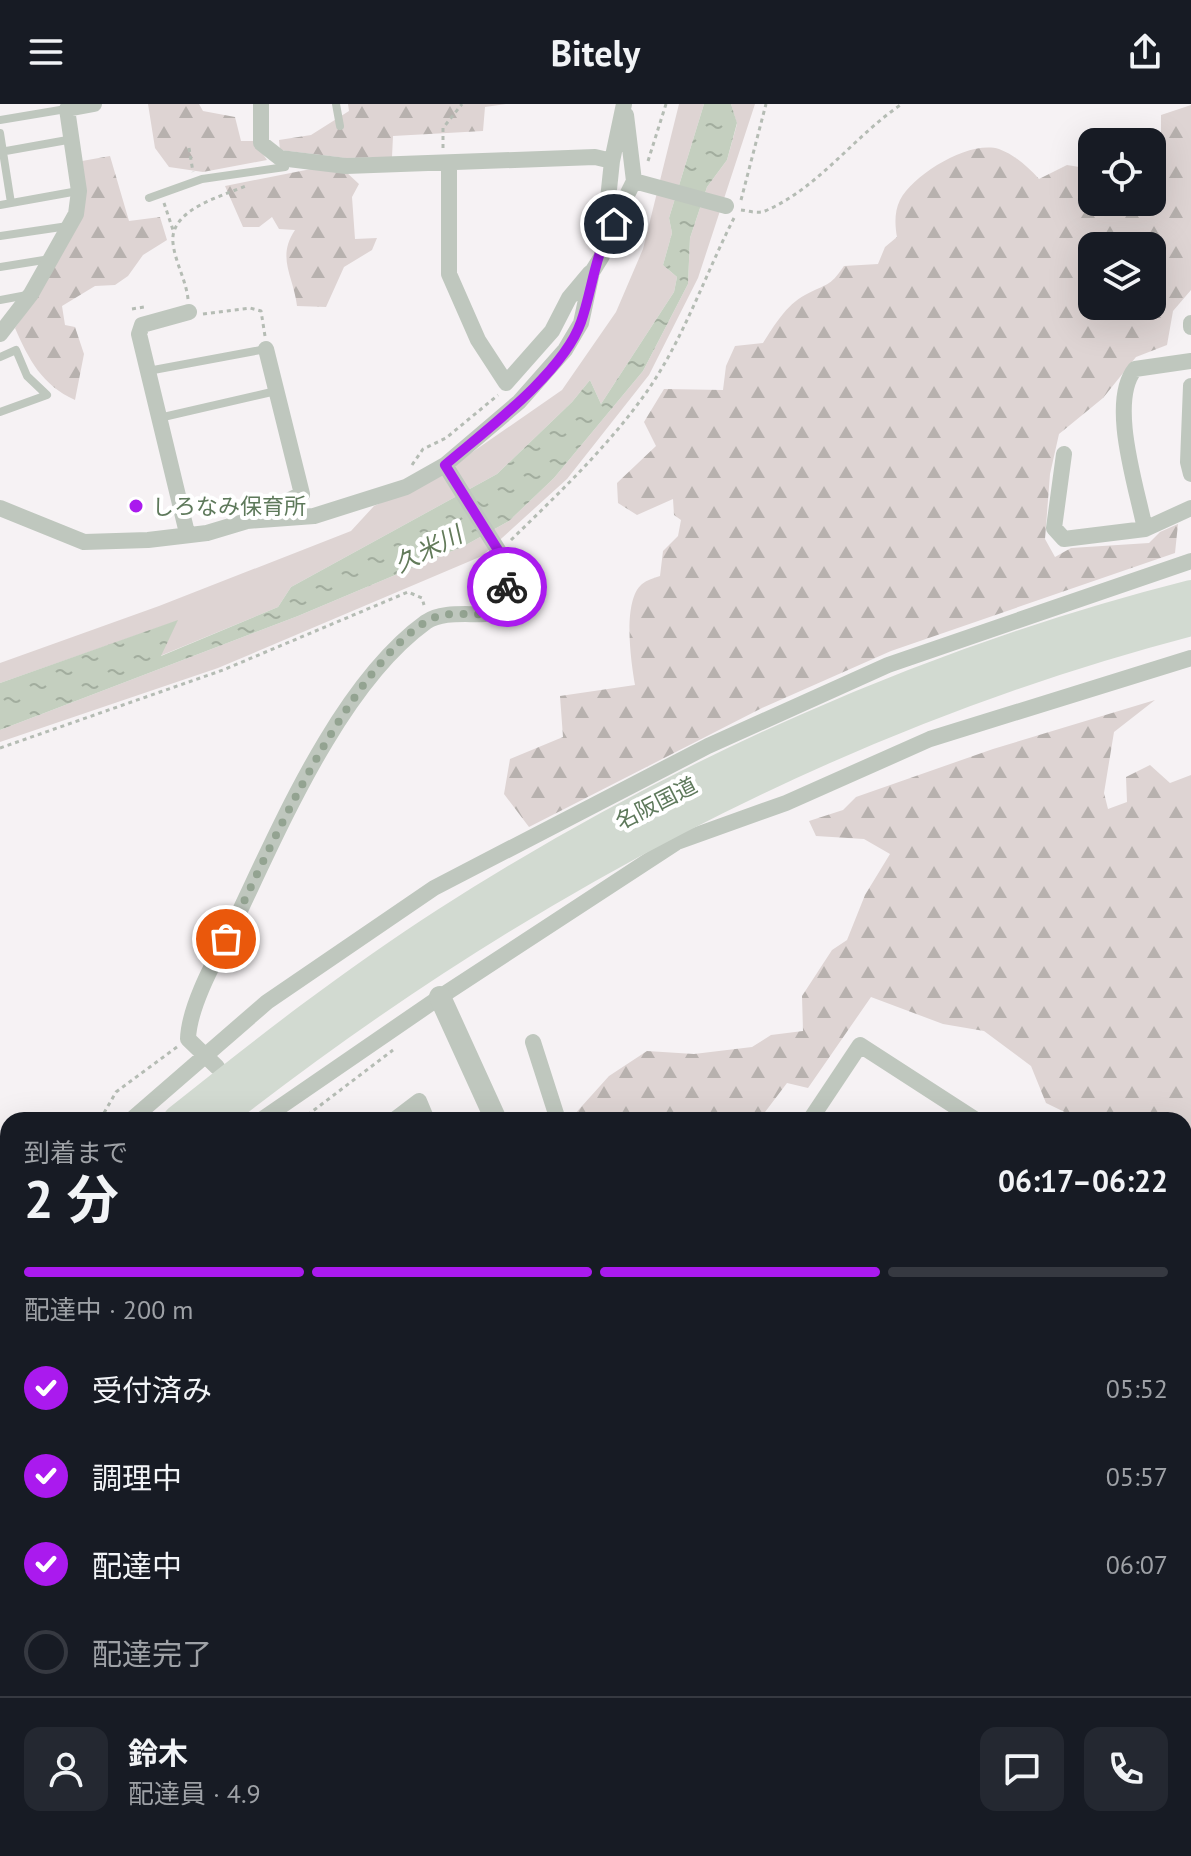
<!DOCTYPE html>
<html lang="ja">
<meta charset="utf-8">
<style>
:root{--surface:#171b24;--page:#242831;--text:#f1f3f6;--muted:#9ea1a6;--line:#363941;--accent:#aa1aee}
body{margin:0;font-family:"PT Sans","Noto Sans JP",sans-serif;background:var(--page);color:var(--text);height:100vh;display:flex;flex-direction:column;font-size:30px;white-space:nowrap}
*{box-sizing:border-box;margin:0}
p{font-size:26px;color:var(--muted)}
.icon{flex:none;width:44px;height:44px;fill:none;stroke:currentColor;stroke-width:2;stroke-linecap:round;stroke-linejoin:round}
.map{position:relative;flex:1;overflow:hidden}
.side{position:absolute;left:0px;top:1008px;width:1192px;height:744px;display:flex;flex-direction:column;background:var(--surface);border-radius:24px 24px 0 0;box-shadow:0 8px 32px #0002}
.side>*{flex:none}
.buttons{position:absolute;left:1078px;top:24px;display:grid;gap:16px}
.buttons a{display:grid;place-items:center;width:88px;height:88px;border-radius:16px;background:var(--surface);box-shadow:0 8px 32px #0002;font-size:40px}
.pin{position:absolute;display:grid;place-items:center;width:68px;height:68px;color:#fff;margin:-34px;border:4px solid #fff;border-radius:50%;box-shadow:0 2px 8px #0007}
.courier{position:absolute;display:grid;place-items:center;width:80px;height:80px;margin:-40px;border:6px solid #aa1aee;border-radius:50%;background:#fff;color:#222;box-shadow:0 2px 10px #0007}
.headline em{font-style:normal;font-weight:700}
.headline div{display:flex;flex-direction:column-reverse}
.headline{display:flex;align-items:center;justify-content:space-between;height:136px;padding:0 24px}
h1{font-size:52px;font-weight:700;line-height:60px}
.bar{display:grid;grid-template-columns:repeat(4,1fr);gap:12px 8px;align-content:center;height:96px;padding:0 24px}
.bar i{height:10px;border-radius:6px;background:var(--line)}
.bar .on{background:var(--accent)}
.bar p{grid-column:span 4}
.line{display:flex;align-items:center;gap:20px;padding:0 24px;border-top:2px solid var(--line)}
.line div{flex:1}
.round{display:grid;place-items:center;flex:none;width:84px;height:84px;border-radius:16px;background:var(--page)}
ol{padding:0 24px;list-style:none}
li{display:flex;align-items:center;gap:24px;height:88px}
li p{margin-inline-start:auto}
li .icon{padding:8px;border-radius:50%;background:var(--accent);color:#fff;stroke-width:4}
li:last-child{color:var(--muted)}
li i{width:44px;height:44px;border:4px solid var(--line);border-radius:50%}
header{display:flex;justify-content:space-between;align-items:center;height:104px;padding:0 24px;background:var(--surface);font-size:36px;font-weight:700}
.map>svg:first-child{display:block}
.grass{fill:#ded4d3}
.forest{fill:url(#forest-firs);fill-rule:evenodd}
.water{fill:url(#water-ripples)}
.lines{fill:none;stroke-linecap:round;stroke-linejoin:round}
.path{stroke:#b5bcb4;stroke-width:3;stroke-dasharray:4 4;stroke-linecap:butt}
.service{stroke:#bfc7be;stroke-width:8}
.minor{stroke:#bfc7be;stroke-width:16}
.tertiary{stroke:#bfc7be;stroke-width:22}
.motorway{stroke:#d2dad1;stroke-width:30}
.done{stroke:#93a391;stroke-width:8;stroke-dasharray:0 14.4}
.route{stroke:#aa1aee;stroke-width:10}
.poi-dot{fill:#aa1aee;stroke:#fff;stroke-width:3}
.labels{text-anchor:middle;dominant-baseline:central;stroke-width:8;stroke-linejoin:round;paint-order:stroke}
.poi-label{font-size:22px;fill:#5e795b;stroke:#fff;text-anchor:start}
.street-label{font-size:22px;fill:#5e795b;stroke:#fff}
.water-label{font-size:24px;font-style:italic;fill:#637b5a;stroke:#fff}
</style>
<header><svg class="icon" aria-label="menu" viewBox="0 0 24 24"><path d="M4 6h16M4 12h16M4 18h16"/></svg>Bitely<svg class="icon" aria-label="share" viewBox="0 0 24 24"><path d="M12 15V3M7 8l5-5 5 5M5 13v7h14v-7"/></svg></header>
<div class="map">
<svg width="1191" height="1752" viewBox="0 0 1191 1752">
<defs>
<pattern id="forest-firs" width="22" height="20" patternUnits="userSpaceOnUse" patternTransform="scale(2)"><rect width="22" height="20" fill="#ded4d3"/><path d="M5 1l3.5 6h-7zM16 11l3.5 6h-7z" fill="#b7b1ae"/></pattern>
<pattern id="water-ripples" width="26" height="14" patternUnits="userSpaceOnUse" patternTransform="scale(2)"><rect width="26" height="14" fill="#c4cfbf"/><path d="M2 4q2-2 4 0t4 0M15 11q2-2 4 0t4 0" fill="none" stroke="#a2ad9e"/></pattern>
</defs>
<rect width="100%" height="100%" fill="#f6f2f4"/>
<!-- grass -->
<path class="grass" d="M679,0H704L669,114L672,129L663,161L677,173L674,188L601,300L590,276L572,298L497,370L291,483L278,503L160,552L177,517L0,579V559L159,502L351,427L374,402L435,374L562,286L616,208L643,145Z
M731,0H755L698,174L649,271L567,375L482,452L218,564L0,638V626L298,512L464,442L509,417L554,374L643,267L688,180L690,134L707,83L727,56L737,20Z"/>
<!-- forest -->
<path class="forest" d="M148,0H199L203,7L235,13L241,37H254L267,56L203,68L169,63L155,44Z
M348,0H506L485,3L483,27L393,32L392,53L346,54L280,46L279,36L311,31L349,7Z
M1191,1V186L1173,207L1167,241L1136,253L1103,294L1059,330L1050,370L1045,435L1055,453L1071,444L1149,439L1160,428L1178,420L1175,449L891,547L762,604L529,723L504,690L510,655L563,633L560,592L635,581C631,558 622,497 642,480C647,476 654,474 660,472L663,447L678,432L681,416L674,411L673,395L637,411L618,399L617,379L656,342L644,318L664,285L723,286L726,262L735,242L763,239C774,222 786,201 805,191C827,179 829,184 844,162L878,160L885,143L897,133C895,122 894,108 900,96C914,70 969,36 999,45C1015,51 1028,63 1039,75L1067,61L1092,65V98H1152V40L1161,36V11ZM1092,142H1152V202H1092Z
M110,52L129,117L160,113L167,136L143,151L128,172L115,181L95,182L62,202L65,221L75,223L84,250L75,296C42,281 29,256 15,224C58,166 64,125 82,57Z
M311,65L345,67L359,80L352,93L355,135L377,134L372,146L344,163L326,203L297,202C294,173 276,154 295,126L279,125L272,113L259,123H243L225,82Z
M1155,596L1114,628L1104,689L1108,705L1127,698L1126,673L1150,661L1170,679L1191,671V1054L1184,1049V1016H1081L1046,999L1031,962L984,927L943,920L871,893L808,984L787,979L759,1016H574L573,1012L609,972L647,947L694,950L752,943L771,931L803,927L802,892L832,846L847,836L865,791L890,750L864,735L816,732L809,717L843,706L856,693L993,645Z
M8,1278V1744H284L275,1752H0V1287Z
M1191,1584V1752H1048L1053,1744H1184V1592Z"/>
<!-- water -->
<path class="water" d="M704,0H731L737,19L727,56L707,83L690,134L688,180L643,267L554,374L509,417L464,442L298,512L0,626V579L178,516L161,552L278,503L291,483L497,370L572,298L590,276L601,300L674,188L677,173L663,161L672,129L669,114Z"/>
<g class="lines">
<!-- path -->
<path class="path" d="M189,44L193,68
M443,44V24L462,0
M648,57L666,0
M741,96L766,0
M164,99L173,126
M741,106C749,107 758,110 765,107C819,84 855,31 902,0
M619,149L626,130
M188,195C186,176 175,158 173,139C169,105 223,92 248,81
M132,205L144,203
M203,210L250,204L261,207L265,232
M412,361L423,345L446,334L498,291
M511,436C560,388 611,340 650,283C685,231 706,169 734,114
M0,644L223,566L408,488L422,494L424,501
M100,1016L116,988L177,943
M301,1016L393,946
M0,1046L8,1050"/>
<!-- service -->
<path class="service" d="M336,0L340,22
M0,16L66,5
M0,29L11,99
M0,48L73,35
M149,94L202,75L285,63
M0,101L78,87
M0,132L68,122
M0,163L50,155
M0,196L27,191
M0,253L16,246L27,272L47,291L0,308
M148,267L266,245
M159,314L276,287"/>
<!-- minor -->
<path class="minor" d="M261,0V39L280,54L346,62L595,53L612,57
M449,59V170L478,236L506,279L552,227L569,194L590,169
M634,77L726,102
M608,129L634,77L626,11
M1191,219V223
M0,230L31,190L76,110L79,87L67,5L94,0
M1191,282L1188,358L1191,370
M1064,350L1054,424L1064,435L1145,425L1191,404
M0,404L84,438L148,436L207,429L247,417L314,412L406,383L445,361L519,298L565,246L581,219L592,168L602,152L612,57L624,0
M256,413L302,390L266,245
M1145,425C1137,384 1108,298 1135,265L1191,257
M187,429L139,230L142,221L189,208
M533,938L558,1016
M217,963L188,935C189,900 219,849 235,817C280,723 340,580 426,518C442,507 467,511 485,510C502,495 509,485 508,462L445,361
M131,1016L267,898L434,784L708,642L888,561L1191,457
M261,1016L440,893L677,738L786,699L930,635L1191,554
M394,1016L419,997L427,1016
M810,1016L860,941L976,1016
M0,1129L8,1124
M0,1237L8,1229
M0,1255L8,1247
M789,1744L802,1752
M484,1752L491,1744
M733,1752L738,1744
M941,1752L946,1744"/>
<!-- tertiary -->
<path class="tertiary" d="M440,893L496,1016"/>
<!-- motorway -->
<path class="motorway" d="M178,1016C264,947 353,878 446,818C672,673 930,557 1191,491
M214,1016C503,788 833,610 1191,517
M0,1177L8,1169
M0,1207L8,1199"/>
</g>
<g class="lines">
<!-- done -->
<path class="done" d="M226,835C266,753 351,557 431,515C446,507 469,511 485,510L501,495L507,483"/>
<!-- route -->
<path class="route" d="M507,483L508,462L445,361C486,326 563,269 581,218C593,184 594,150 614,120"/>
</g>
<!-- markers -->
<circle class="poi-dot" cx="136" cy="402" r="8"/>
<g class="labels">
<!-- poi labels -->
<g class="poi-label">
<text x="152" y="402">しろなみ保育所</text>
</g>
<!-- street labels -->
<g class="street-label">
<text transform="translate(656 699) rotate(-27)">名阪国道</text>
</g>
<!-- water labels -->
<g class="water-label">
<text transform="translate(428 445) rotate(-27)">久米川</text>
</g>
</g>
</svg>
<div class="buttons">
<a><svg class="icon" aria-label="locate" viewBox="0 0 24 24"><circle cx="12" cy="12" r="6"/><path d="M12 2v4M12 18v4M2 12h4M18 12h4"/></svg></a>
<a><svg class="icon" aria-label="layers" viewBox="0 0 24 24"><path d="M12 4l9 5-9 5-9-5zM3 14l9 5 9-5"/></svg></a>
</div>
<div class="pin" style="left:226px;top:835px;background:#ea580c"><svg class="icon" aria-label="bag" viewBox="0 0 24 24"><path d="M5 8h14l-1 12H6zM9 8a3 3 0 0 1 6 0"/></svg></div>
<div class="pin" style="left:614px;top:120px;background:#1f2937"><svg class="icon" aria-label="home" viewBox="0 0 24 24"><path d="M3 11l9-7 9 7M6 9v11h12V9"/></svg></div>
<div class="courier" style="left:507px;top:483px"><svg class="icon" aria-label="bike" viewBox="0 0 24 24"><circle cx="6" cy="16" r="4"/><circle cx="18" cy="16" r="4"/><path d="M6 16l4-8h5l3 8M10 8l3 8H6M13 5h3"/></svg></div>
<section class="side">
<div class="headline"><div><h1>2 分</h1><p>到着まで</p></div><em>06:17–06:22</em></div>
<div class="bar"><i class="on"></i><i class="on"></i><i class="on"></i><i></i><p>配達中 · 200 m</p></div>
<ol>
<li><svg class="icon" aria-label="check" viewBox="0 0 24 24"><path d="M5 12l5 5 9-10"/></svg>受付済み<p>05:52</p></li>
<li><svg class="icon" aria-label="check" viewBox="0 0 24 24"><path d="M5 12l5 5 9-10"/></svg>調理中<p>05:57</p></li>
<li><svg class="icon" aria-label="check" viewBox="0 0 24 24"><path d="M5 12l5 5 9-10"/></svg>配達中<p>06:07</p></li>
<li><i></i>配達完了</li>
</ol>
<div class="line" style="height:144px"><a class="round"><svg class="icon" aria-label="person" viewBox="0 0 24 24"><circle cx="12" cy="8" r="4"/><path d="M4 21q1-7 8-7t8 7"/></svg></a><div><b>鈴木</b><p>配達員 · 4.9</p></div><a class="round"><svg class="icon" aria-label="chat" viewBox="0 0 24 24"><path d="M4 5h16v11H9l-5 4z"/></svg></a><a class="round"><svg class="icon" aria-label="phone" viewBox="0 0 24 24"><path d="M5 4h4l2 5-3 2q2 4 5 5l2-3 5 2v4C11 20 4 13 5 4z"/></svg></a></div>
</section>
</div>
